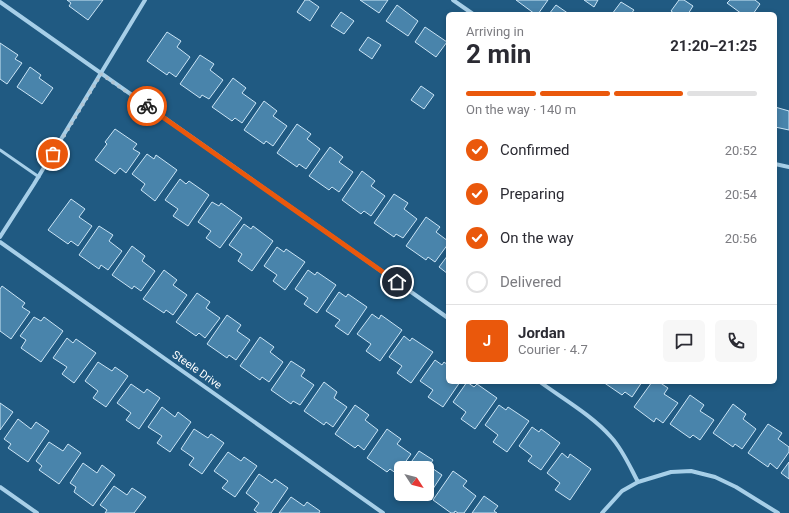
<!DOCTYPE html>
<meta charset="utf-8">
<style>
:root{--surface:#fff;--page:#f7f7f7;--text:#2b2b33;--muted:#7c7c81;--line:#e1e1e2;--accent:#ea580c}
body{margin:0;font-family:Roboto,sans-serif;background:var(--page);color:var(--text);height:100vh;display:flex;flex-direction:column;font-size:15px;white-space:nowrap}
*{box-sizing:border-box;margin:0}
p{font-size:13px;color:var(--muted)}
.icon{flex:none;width:22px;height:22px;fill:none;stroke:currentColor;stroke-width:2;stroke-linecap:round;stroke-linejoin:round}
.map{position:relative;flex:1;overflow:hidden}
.drawer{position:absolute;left:446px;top:12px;width:331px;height:372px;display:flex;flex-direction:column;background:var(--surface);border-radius:6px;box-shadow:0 2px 6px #0003}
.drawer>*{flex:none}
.needle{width:26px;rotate:126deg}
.buttons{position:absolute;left:394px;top:461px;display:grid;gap:8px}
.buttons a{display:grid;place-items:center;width:40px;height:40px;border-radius:6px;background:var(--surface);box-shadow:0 2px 6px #0003;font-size:20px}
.pin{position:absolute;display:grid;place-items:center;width:34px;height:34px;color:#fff;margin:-17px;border:2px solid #fff;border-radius:50%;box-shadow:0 1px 4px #0007}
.courier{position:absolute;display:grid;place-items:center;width:40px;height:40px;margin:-20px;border:3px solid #ea580c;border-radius:50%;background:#fff;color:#222;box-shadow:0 1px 5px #0007}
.headline em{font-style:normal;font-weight:700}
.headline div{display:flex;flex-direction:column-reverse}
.headline{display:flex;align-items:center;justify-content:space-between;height:68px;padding:0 20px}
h1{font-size:26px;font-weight:700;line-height:30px}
.bar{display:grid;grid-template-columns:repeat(4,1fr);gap:6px 4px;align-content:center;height:48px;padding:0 20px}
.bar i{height:5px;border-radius:3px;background:var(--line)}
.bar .on{background:var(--accent)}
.bar p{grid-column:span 4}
.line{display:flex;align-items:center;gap:10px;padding:0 20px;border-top:1px solid var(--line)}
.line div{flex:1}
.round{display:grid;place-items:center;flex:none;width:42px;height:42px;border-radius:6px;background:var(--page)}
ol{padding:0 20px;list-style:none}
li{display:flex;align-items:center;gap:12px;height:44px}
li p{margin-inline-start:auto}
li .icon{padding:4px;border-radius:50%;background:var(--accent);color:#fff;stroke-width:4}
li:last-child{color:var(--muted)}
li i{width:22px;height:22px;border:2px solid var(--line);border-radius:50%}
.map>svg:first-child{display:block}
.building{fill:#4984ab;stroke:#cbe5f6}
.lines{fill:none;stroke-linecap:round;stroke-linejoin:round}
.lane{stroke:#a7cfe8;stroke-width:3}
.street{stroke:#a7cfe8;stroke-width:4}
.done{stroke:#b1c5d3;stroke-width:4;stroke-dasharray:0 7.2}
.route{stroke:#ea580c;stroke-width:5}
.labels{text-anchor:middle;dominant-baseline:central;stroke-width:4;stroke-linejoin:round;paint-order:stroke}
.street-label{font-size:11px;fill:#fff;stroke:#205a82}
</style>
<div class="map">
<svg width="789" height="513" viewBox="0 0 789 513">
<rect width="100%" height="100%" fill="#205a82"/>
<!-- building -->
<path class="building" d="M67,0H103L88,20L69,6L71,3Z
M305,0H309L319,7L310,21L297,12Z
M360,0H388L379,13Z
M516,0H548L538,14H535Z
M584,0H598L594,7Z
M679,0H684L693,6L688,14H675L671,11Z
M730,0H755L760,4L753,14H742L727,3Z
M621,2L634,10L631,14H612Z
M397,5L418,21L408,36L386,21Z
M556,5L569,14H549Z
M341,12L354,21L344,34L331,26Z
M425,27L447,42L436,57L415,42Z
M167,32L181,41L177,47L190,57L176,77L169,72L167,75L147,61Z
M368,37L381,45L372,59L359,50Z
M0,43L18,55L15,59L22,63L7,84L0,79Z
M200,55L214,64L210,70L223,80L209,99L202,95L200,98L180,84Z
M30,67L41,75L39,78L53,88L42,104L17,87Z
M233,78L246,88L242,93L256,103L242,123L235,118L232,121L212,107Z
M421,86L434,95L424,109L411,100Z
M264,101L277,111L273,116L287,126L273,146L266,141L264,144L244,130Z
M775,107L789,111V130L775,127Z
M297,124L311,134L307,139L320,149L306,169L299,164L297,167L277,153Z
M115,129L137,144L133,149L140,153L126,173L120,168L115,174L95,160L107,144L105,142Z
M330,147L343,157L339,162L353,172L339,192L332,187L329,190L309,176Z
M147,154L154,159L156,155L177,170L155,201L141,190L145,184L132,174Z
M362,171L375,181L371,186L385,196L371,216L364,211L361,214L342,200Z
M180,179L186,184L189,181L209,195L188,226L173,216L178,209L165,200Z
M394,194L408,203L404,209L417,219L403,238L396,234L394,237L374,223Z
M71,199L85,209L79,217L92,226L78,246L71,241L68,244L48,230Z
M212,202L219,206L221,203L242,218L220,248L206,238L211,231L198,222Z
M426,217L440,227L436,232L448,241V244L435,262L428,257L426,260L406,246Z
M244,224L251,229L253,226L273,241L252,271L238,261L242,254L229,245Z
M99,226L113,235L109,241L122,251L108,270L101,265L99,269L79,255Z
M132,246L145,256L142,261L155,271L141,291L134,286L132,289L112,275Z
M277,247L284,252L286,249L305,262L285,290L273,281L277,275L264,266Z
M448,255V274L439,267Z
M164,270L177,280L173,285L187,295L173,315L166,310L164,313L143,299Z
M308,270L315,275L317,272L336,285L317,313L304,304L308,298L295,289Z
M2,286L25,303L22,307L30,312L11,339L0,331V289Z
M339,292L346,297L348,294L367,307L348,335L335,326L340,320L326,311Z
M197,293L210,302L206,308L220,318L205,338L199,333L196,336L176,322Z
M372,314L379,319L381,315L402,330L380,361L366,351L371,344L357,334Z
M227,315L241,325L237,331L250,340L236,360L229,355L227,358L207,344Z
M34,317L41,321L44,317L63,331L41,362L21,348L26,340L20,336Z
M404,336L410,341L412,338L433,352L411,383L397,373L402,366L389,357Z
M260,337L274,347L270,352L283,362L269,382L262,377L260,380L240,366Z
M67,338L73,343L76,339L96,353L74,383L62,374L67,367L53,358Z
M435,360L442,365L444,362L448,365V382H460L443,407L428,397L433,390L420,381Z
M291,361L305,370L301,376L314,385L300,405L293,401L291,404L271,390Z
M98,362L112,371L115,367L128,376L106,407L93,398L98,391L85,381Z
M324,382L337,392L334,398L347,407L333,427L326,422L324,425L304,411Z
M467,382L474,387L477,384L497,398L475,429L461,419L466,412L453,402Z
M603,382H642L632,397L625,392L622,395Z
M652,382H659L668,388L664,394L678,403L663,423L656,418L654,422L634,407Z
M131,384L144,393L147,389L160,398L139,429L126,420L131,413L117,403Z
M690,395L704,405L700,411L714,420L700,440L693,435L690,438L670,424Z
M0,403L13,412L0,430Z
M733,404L746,414L743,419L756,429L742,449L735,444L733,447L713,433Z
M355,405L369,415L365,420L378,430L364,450L358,445L355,448L335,434Z
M499,405L506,410L508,407L529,421L507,452L493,442L498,435L485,425Z
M162,407L175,417L178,412L191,422L170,452L157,443L162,436L148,427Z
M18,419L31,429L36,422L49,431L28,462L8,448L11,444L4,439Z
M768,424L782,433L778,439L789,447V452L777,469L770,463L768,467L748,453Z
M532,427L539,432L541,429L560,443L541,470L528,461L532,456L519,446Z
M194,429L208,438L211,434L224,443L202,474L189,465L194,458L181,449Z
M387,429L401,439L397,444L411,454L397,474L390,469L387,472L367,458Z
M49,442L63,451L68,444L81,453L59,484L39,470L42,466L36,461Z
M419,451L433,460L429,466L442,475L429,495L427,494V468H407Z
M228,452L241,461L244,457L257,466L235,497L222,488L228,481L214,471Z
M562,453L568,458L570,454L591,469L570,500L555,490L560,483L547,473Z
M789,462V479L781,473Z
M83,463L97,473L102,465L115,475L93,506L74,492L76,487L70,483Z
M453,471L467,481L463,486L476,496L464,513H458L455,511L454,513H451L433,500Z
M259,474L272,483L275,479L288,488L271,513H258L254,510L259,503L246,493Z
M114,486L127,495L132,488L146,497L134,513H105L107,510L100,505Z
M484,496L498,506L494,511L497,513H472Z
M291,497L304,506L307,502L320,511L319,513H279Z"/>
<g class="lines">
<!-- lane -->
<path class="lane" d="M0,150L39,177"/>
<!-- street -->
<path class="street" d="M453,0L473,14
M0,2L448,318
M775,164L789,167
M0,237L34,184L145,0
M0,242L383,513
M540,382C562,398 593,416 611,437C623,450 630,467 638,482
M0,487L37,513
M602,513L622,491L638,482L671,472L691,471L715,477L736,487L778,513"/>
</g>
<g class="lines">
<!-- done -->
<path class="done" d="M53,154L101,74L147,106"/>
<!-- route -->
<path class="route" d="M147,106L397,282"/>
</g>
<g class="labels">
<!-- street labels -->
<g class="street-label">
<text transform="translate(197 370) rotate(35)">Steele Drive</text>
</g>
</g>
</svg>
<div class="buttons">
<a><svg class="needle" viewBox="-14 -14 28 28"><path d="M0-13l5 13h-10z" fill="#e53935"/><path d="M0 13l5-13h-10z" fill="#7c7c81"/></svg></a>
</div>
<div class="pin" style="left:53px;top:154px;background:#ea580c"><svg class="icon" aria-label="bag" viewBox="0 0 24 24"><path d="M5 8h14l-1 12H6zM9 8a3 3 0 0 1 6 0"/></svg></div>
<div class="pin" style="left:397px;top:282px;background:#1f2937"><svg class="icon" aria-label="home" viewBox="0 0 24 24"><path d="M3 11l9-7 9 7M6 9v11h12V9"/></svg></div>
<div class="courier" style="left:147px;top:106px"><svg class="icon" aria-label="bike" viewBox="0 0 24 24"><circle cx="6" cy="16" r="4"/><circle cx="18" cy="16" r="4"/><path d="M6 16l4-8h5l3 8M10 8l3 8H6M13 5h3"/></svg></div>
<section class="drawer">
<div class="headline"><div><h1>2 min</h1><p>Arriving in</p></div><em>21:20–21:25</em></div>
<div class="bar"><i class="on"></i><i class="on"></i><i class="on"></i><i></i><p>On the way · 140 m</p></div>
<ol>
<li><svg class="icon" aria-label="check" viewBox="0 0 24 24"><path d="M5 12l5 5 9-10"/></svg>Confirmed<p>20:52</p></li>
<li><svg class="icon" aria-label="check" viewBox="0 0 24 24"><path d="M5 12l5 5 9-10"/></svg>Preparing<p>20:54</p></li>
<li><svg class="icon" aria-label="check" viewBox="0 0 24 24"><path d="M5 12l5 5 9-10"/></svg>On the way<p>20:56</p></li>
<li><i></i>Delivered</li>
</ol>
<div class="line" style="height:72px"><b class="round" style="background:var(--accent);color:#fff">J</b><div><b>Jordan</b><p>Courier · 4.7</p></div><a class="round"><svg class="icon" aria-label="chat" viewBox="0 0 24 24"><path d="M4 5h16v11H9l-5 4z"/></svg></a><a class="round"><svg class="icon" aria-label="phone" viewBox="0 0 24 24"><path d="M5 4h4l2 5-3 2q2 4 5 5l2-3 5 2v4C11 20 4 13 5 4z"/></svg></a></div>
</section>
</div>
